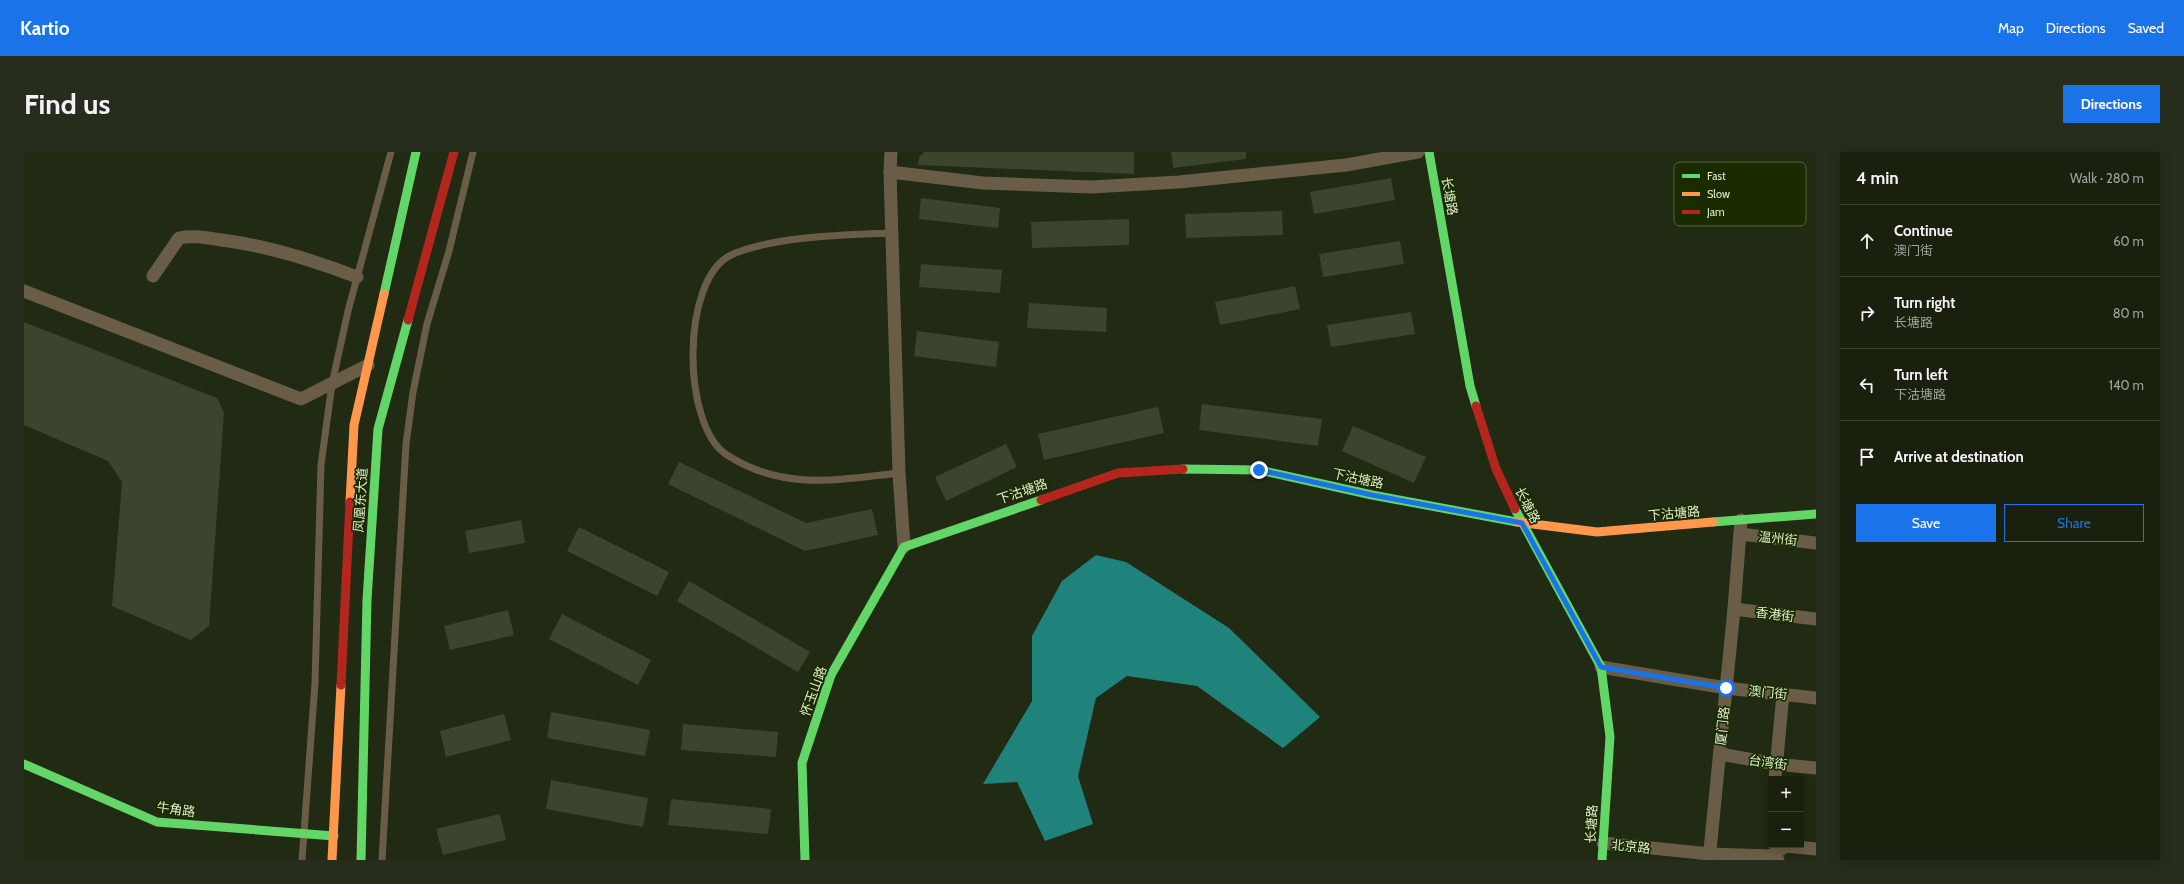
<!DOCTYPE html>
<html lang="en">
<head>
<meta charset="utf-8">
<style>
	body { margin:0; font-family:Cabin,"Noto Sans SC",sans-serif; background:#262d1c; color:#f1f3f6 }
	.controls { position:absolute; right:12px; bottom:12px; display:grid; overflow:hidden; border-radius:0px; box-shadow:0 2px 10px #0003 }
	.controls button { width:36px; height:36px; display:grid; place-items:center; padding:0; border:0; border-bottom:1px solid #373e2e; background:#19200e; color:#f1f3f6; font:20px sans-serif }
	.stop { position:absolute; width:12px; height:12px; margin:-9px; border:3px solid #1a73e8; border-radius:50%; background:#fff }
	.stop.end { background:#1a73e8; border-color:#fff; box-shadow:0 1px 4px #0008 }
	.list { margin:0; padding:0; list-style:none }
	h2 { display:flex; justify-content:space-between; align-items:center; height:52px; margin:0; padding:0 16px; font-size:17px }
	h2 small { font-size:13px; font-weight:400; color:#9fa39e }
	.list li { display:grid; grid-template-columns:26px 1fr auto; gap:12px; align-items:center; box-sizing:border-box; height:72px; padding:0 16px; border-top:1px solid #373e2e }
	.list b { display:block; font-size:15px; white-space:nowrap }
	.list p { margin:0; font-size:13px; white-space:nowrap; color:#9fa39e }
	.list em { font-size:13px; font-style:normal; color:#9fa39e }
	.actions { display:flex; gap:8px; padding:12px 16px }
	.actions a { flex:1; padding:9px 0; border:1px solid #1a73e8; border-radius:0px; text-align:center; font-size:14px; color:#1a73e8 }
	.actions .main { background:#1a73e8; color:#fff }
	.icon { flex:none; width:22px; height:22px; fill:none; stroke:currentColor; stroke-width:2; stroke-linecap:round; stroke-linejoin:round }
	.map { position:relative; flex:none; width:1792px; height:708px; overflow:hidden; border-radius:0px }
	header { display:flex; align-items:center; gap:24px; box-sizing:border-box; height:56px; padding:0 20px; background:#1a73e8; color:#fff }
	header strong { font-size:19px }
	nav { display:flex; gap:22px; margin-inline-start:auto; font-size:14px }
	.intro { display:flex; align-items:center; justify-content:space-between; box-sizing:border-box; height:96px; padding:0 24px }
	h1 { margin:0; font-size:28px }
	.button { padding:10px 18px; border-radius:0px; background:#1a73e8; color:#fff; font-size:14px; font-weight:700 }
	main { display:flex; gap:24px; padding:0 24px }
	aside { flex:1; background:#19200e; border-radius:0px; box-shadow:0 2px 10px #0003 }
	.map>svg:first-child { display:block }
	.water { fill:#1f837c }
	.building { fill:#3b452d }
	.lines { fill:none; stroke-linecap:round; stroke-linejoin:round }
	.lane { stroke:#6a5d48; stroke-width:7 }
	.street { stroke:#6a5d48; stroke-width:13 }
	.fast { stroke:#63d668; stroke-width:9 }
	.slow { stroke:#ff974d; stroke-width:9 }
	.jam { stroke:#b3261e; stroke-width:9 }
	.route { stroke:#1a73e8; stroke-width:5 }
	.labels { text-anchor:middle; stroke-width:3.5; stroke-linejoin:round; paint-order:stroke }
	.street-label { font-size:13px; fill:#ddedce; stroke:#1a2b00 }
	.key { fill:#1a2b00; stroke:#54653e; stroke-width:1 }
	.key-label { font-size:11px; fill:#ddedce }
</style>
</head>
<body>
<header>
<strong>Kartio</strong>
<nav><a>Map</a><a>Directions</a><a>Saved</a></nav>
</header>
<div class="intro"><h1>Find us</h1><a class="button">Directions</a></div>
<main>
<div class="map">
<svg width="1792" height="708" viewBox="0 0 1792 708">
	<rect width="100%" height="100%" fill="#212a12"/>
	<path class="water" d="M 1072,403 L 1102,410 L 1205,476 L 1296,565 L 1259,596 L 1173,534 L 1103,524 L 1072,546 L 1054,624 L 1069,672 L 1021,689 L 993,630 L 959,632 L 1008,549 L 1008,484 L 1038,429 Z"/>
	<g class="building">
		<path d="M 900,0 L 1110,0 L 1110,22 L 894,13 L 895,5 Z"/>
		<path d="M 1147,0 L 1222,0 L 1222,7 L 1149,16 Z"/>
		<path d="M 1367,26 L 1371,48 L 1290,62 L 1286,40 Z"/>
		<path d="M 897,46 L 976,56 L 974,76 L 895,67 Z"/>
		<path d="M 1258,59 L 1259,83 L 1162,86 L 1161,62 Z"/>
		<path d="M 1105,67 L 1105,93 L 1008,96 L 1007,70 Z"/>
		<path d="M 1376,89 L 1380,112 L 1299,125 L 1295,102 Z"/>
		<path d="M 897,112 L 978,118 L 976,141 L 895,135 Z"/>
		<path d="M 1271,134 L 1276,157 L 1196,173 L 1191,150 Z"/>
		<path d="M 1005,151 L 1083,156 L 1082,180 L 1003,176 Z"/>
		<path d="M 1387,160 L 1391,182 L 1307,195 L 1303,173 Z"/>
		<path d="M 0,170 L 193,246 L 200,261 L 185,474 L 167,488 L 88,454 L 98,330 L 84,309 L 0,273 Z"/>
		<path d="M 893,179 L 975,190 L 972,215 L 890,204 Z"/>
		<path d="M 1178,252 L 1298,267 L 1294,294 L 1175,278 Z"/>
		<path d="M 1134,255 L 1140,281 L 1020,308 L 1014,282 Z"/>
		<path d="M 1329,274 L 1402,305 L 1390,331 L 1318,299 Z"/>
		<path d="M 982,292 L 993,315 L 922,349 L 911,325 Z"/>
		<path d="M 655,310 L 782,371 L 848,357 L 854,383 L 781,399 L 644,332 Z"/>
		<path d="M 497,368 L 501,391 L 445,401 L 441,379 Z"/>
		<path d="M 555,375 L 645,420 L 633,444 L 543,399 Z"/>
		<path d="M 665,429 L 786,500 L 774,520 L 653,449 Z"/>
		<path d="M 484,458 L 490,483 L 426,498 L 420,474 Z"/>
		<path d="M 538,462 L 627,508 L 614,533 L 525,487 Z"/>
		<path d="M 527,560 L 626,578 L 621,604 L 523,586 Z"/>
		<path d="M 480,562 L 487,588 L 422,605 L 416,579 Z"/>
		<path d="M 659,572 L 754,580 L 752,605 L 657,598 Z"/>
		<path d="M 527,628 L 624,646 L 619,675 L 522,657 Z"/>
		<path d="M 647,647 L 747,657 L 744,682 L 644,673 Z"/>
		<path d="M 476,662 L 482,688 L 419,703 L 412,677 Z"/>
	</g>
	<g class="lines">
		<g class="lane">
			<path d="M 868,81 C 822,83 749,84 707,103 C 657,127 657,273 703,303 C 759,339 813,328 875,321"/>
			<path d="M 278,708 L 291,531 L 297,313 L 308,232 L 324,159 L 367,0"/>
			<path d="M 358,708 L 382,292 L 389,240 L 403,172 L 425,99 L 449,0"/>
		</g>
		<g class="street">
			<path d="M 867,0 L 866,20 L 875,321 L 880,395"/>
			<path d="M 866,20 L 959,31 L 1067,35 L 1155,30 L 1322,13 L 1394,0"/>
			<path d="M 129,124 L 155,86 C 170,83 183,86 198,88 C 244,94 289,108 333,125"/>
			<path d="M 0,139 L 277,247 L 344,213"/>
			<path d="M 1716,382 L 1792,391"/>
			<path d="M 1710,457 L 1792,467"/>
			<path d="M 1577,515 L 1702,536 L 1792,546"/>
			<path d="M 1696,602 L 1752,612 L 1792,616"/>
			<path d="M 1751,627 L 1759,542"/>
			<path d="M 1579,691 L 1686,702 L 1746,704 L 1754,708"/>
			<path d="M 1746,704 L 1762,694 L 1792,697"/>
			<path d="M 1685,708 L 1710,457 L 1717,368"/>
		</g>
		<g class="fast">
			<path d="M 1405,0 L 1446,234 L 1452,254"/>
			<path d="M 360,142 L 392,0"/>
			<path d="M 1159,317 L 1235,318 L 1348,343 L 1493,370"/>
			<path d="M 1491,357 L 1577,515 L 1586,585 L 1578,708"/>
			<path d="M 1689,370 L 1792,362"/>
			<path d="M 0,612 L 133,670 L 310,684"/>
			<path d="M 337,708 L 343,448 L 354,277 L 384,168"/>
			<path d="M 781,708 L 778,611 L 807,523 L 880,395 L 1017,348"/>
		</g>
		<g class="slow">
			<path d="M 326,350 L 330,273 L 360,142"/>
			<path d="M 1493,370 L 1573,380 L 1689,370"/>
			<path d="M 308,708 L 317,533"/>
		</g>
		<g class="jam">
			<path d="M 384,168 L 430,0"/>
			<path d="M 1452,254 L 1472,317 L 1491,357"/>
			<path d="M 1017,348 L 1094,321 L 1159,317"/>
			<path d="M 317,533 L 326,350"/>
		</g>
	</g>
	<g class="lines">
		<path class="route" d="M 1235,318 L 1348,343 L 1498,371 L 1577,515 L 1702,536"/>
	</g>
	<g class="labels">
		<g class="street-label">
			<text transform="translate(1426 44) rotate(80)" y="5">长塘路</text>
			<text transform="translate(1334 326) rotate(12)" y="5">下沽塘路</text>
			<text transform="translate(998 339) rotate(-19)" y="5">下沽塘路</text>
			<text transform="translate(336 348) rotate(-86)" y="5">凤凰东大道</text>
			<text transform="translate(1504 353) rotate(63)" y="5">长塘路</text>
			<text transform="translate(1650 361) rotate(-5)" y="5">下沽塘路</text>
			<text transform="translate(1754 386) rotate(6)" y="5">温州街</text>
			<text transform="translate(1751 462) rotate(7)" y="5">香港街</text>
			<text transform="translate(789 539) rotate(-70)" y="5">怀玉山路</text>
			<text transform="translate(1744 540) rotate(6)" y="5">澳门街</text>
			<text transform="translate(1698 574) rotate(-84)" y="5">厦门路</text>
			<text transform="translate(1744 610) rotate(8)" y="5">台湾街</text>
			<text transform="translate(152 657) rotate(8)" y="5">牛角路</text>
			<text transform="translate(1567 672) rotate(-87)" y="5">长塘路</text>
			<text transform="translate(1607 694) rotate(6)" y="5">北京路</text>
		</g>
	</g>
	<rect x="1650" y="10" width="132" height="64" rx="6" class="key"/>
	<rect x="1658" y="22" width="18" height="4" fill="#63d668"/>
	<rect x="1658" y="40" width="18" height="4" fill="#ff974d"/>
	<rect x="1658" y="58" width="18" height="4" fill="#b3261e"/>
	<g class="key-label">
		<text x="1683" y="28">Fast</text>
		<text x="1683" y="46">Slow</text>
		<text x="1683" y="64">Jam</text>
	</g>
</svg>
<div class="controls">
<button>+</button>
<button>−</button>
</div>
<div class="stop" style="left:1702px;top:536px"></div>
<div class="stop end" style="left:1235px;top:318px"></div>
</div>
<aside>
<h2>4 min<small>Walk · 280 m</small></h2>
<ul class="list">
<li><svg class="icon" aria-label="ahead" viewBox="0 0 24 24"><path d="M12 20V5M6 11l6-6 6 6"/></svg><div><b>Continue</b><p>澳门街</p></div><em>60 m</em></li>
<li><svg class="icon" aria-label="right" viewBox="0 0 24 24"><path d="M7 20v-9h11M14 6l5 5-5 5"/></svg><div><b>Turn right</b><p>长塘路</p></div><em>80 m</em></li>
<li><svg class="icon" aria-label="left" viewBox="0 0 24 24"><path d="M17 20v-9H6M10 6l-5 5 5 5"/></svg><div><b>Turn left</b><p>下沽塘路</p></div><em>140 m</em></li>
<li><svg class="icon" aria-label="arrive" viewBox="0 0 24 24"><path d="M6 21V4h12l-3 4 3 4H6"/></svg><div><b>Arrive at destination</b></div></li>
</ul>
<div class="actions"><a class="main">Save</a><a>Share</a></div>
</aside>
</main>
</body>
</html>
